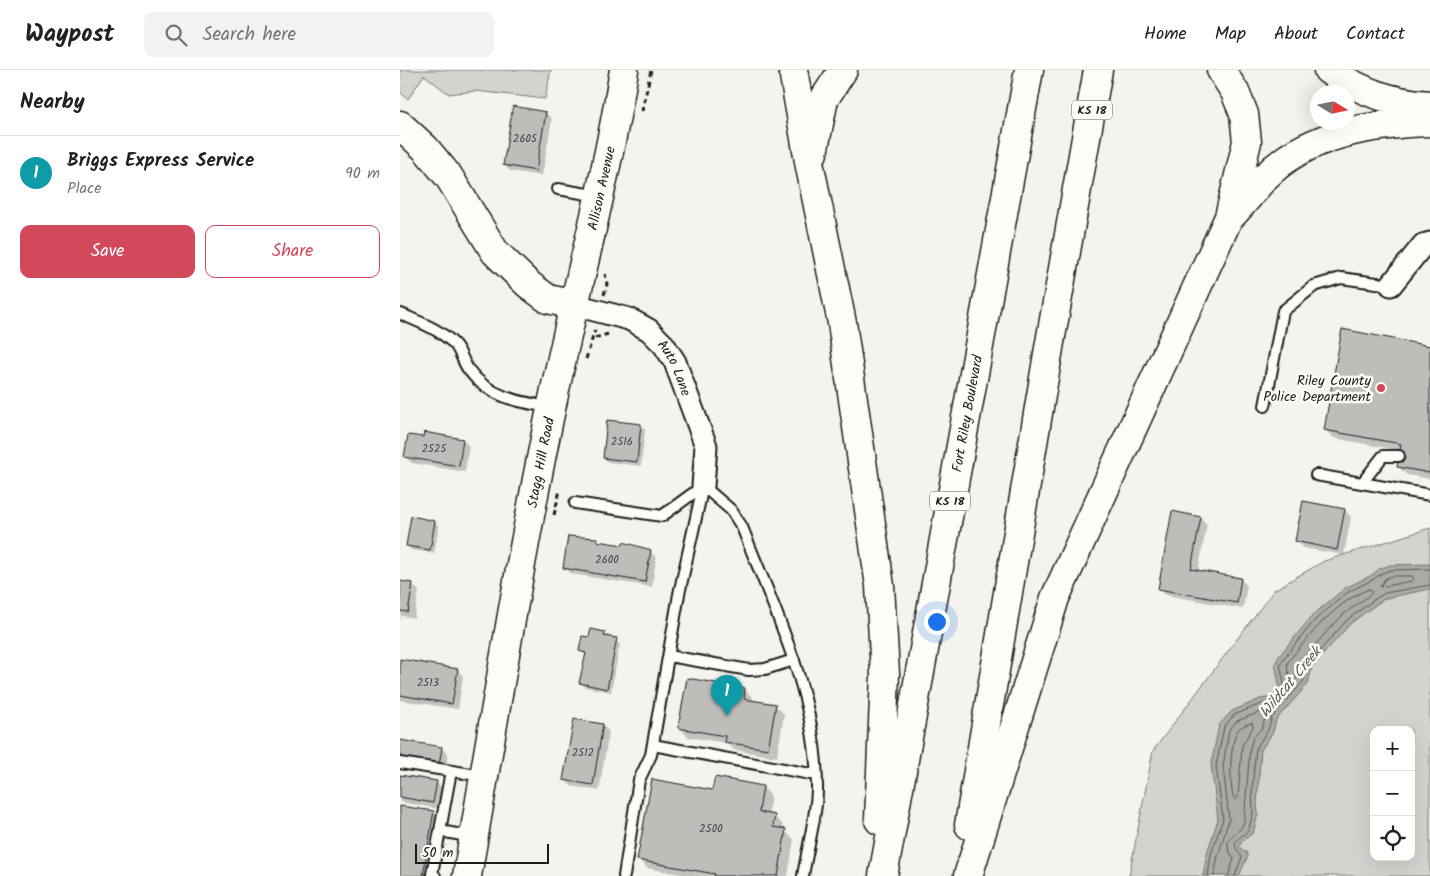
<!DOCTYPE html>
<html lang="en">
<head>
<meta charset="utf-8">
<style>
	body { margin:0; font-family:Kalam,sans-serif; background:#f2f2f2; color:#202124 }
	.controls { position:absolute; right:15px; bottom:15px; display:grid; overflow:hidden; border-radius:10px; box-shadow:0 5px 20px #0002 }
	.controls button { width:45px; height:45px; display:grid; place-items:center; padding:0; border:0; border-bottom:1px solid #e0e0e0; background:#fff; color:#202124; font:25px sans-serif }
	.compass { position:absolute; left:910px; top:15px; width:45px; height:45px; border-radius:50%; background:#fff; box-shadow:0 5px 20px #0002; rotate:100deg }
	.scale { position:absolute; left:15px; bottom:12px; width:134px; box-sizing:border-box; padding-left:5px; border:2px solid #1c1c1c; border-top:0; font-size:14px; line-height:18px; white-space:nowrap; color:#1c1c1c; -webkit-text-stroke:4px #fdfcf7; paint-order:stroke }
	.you { position:absolute; left:536px; top:551px; width:18px; height:18px; margin:-12px; border:4px solid #fff; border-radius:50%; background:#1a73e8; box-shadow:0 0 0 8px #1a73e833 }
	.badge { display:grid; place-items:center; width:32px; height:32px; border-radius:50%; background:#d1495b; color:#fff; font-size:16px; font-weight:700 }
	.pin { position:absolute; translate:-50% -41px; filter:drop-shadow(0 1px 2px #0008) }
	.pin::after { content:''; position:absolute; top:26px; width:18px; height:15px; background:inherit; clip-path:polygon(0 0,100% 0,50% 100%) }
	.list { margin:0; padding:0; list-style:none }
	h2 { display:flex; justify-content:space-between; align-items:center; height:65px; margin:0; padding:0 20px; font-size:21px }
	h2 small { font-size:16px; font-weight:400; color:#757577 }
	.list li { display:grid; grid-template-columns:32px 1fr auto; gap:15px; align-items:center; box-sizing:border-box; height:75px; padding:0 20px; border-top:1px solid #e0e0e0 }
	.list b { display:block; font-size:19px; white-space:nowrap }
	.list p { margin:0; font-size:16px; white-space:nowrap; color:#757577 }
	.list em { font-size:16px; font-style:normal; color:#757577 }
	.actions { display:flex; gap:10px; padding:15px 20px }
	.actions a { flex:1; padding:11px 0; border:1px solid #d1495b; border-radius:10px; text-align:center; font-size:18px; color:#d1495b }
	.actions .main { background:#d1495b; color:#fff }
	.icon { flex:none; width:28px; height:28px; fill:none; stroke:currentColor; stroke-width:2; stroke-linecap:round; stroke-linejoin:round }
	.map { position:relative; flex:none; width:1030px; height:806px; overflow:hidden }
	header { display:flex; align-items:center; gap:30px; box-sizing:border-box; height:70px; padding:0 25px; background:#fff; border-bottom:1px solid #e0e0e0 }
	header strong { font-size:24px }
	nav { display:flex; gap:28px; margin-inline-start:auto; font-size:18px }
	.search { width:350px; height:45px; background:#f2f2f2; display:flex; align-items:center; gap:12px; box-sizing:border-box; padding:0 18px; border-radius:10px; color:#757577; font-size:19px }
	main { display:flex }
	aside { flex:1; background:#fff }
	.map>svg:first-child { display:block }
	.green { fill:#d4d3cf; stroke:#787876; fill-rule:evenodd }
	.water { fill:#abaaa6; stroke:#72716f }
	.shadow { fill:#0003 }
	.lines { fill:none; stroke-linecap:round; stroke-linejoin:round }
	.shore { stroke:#555553; stroke-width:1 }
	.building { fill:#bebdba; stroke:#1c1c1c }
	.lane-casing { stroke:#1c1c1c; stroke-width:14 }
	.street-casing { stroke:#1c1c1c; stroke-width:25 }
	.secondary-casing { stroke:#1c1c1c; stroke-width:31 }
	.primary-casing { stroke:#1c1c1c; stroke-width:31 }
	.highway-casing { stroke:#1c1c1c; stroke-width:31 }
	.path { stroke:#1c1c1c; stroke-width:3; stroke-dasharray:5 4; stroke-linecap:butt }
	.lane { stroke:#fdfcf7; stroke-width:10 }
	.street { stroke:#fdfcf7; stroke-width:21 }
	.secondary { stroke:#fdfcf7; stroke-width:28 }
	.primary { stroke:#fdfcf7; stroke-width:28 }
	.highway { stroke:#fdfcf7; stroke-width:28 }
	.poi-dot { fill:#d1495b; stroke:#fdfcf7; stroke-width:2 }
	.labels { text-anchor:middle; stroke-width:5; stroke-linejoin:round; paint-order:stroke }
	.number-label { font-size:11px; fill:#444 }
	.shield { fill:#fdfcf7; stroke:#605f5e; stroke-width:1 }
	.shield-label { font-size:12px; font-weight:bold; fill:#1c1c1c }
	.street-label { font-size:14px; fill:#1c1c1c; stroke:#fdfcf7 }
	.poi-label { font-size:14px; fill:#1c1c1c; stroke:#fdfcf7; text-anchor:end }
	.water-label { font-size:15px; font-style:italic; fill:#5c5c5a; stroke:#fdfcf7 }
</style>
</head>
<body>
<header>
<strong>Waypost</strong>
<div class="search"><svg class="icon" aria-label="search" viewBox="0 0 24 24"><circle cx="10" cy="10" r="6"/><path d="M15 15l6 6"/></svg>Search here</div>
<nav><a>Home</a><a>Map</a><a>About</a><a>Contact</a></nav>
</header>
<main>
<aside>
<h2>Nearby<small></small></h2>
<ul class="list">
<li><span class="badge" style="background:#0f9aa8">1</span><div><b>Briggs Express Service</b><p>Place</p></div><em>90 m</em></li>
</ul>
<div class="actions"><a class="main">Save</a><a>Share</a></div>
</aside>
<div class="map">
<svg width="1030" height="806" viewBox="0 0 1030 806">
	<rect width="100%" height="100%" fill="#f4f3ee"/>
	<filter id="ink" filterUnits="userSpaceOnUse"><feTurbulence type="fractalNoise" baseFrequency=".02" numOctaves="2"/><feDisplacementMap in="SourceGraphic" scale="10" xChannelSelector="R" yChannelSelector="G"/><feConvolveMatrix kernelMatrix="1 2 1 2 8 2 1 2 1" color-interpolation-filters="sRGB"/></filter>
	<g filter="url(#ink)">
		<g class="green">
			<path d="M 0,0 L 151,0 L 145,29 L 76,21 L 49,24 L 24,5 L 8,29 L 0,22 Z"/>
			<path d="M 1030,458 L 1030,806 L 729,806 L 753,681 L 874,520 L 924,491 ZM 974,660 L 1011,660 L 1011,787 L 974,787 Z"/>
		</g>
		<path class="water" d="M 1030,494 L 1030,519 L 986,528 L 978,533 L 951,553 L 912,597 L 908,614 L 876,650 L 873,662 L 861,680 L 857,733 L 858,744 L 853,763 L 842,771 L 839,777 L 847,783 L 847,788 L 839,806 L 803,806 L 807,783 L 818,749 L 811,695 L 819,655 L 832,641 L 860,629 L 874,627 L 879,622 L 879,613 L 875,594 L 879,586 L 913,545 L 945,518 L 972,505 L 979,499 L 990,495 Z"/>
		<g class="shadow">
			<path d="M 146,43 L 152,49 L 142,106 L 110,101 L 104,95 Z"/>
			<path d="M 1030,277 L 1030,409 L 1007,405 L 999,397 L 1002,381 L 934,368 L 925,360 Z"/>
			<path d="M 241,355 L 245,359 L 241,396 L 208,392 L 204,388 Z"/>
			<path d="M 63,370 L 69,376 L 65,402 L 12,393 L 5,387 Z"/>
			<path d="M 904,432 L 945,440 L 951,447 L 944,485 L 903,478 L 897,471 Z"/>
			<path d="M 800,448 L 807,454 L 798,502 L 841,509 L 847,516 L 843,539 L 766,525 L 759,519 Z"/>
			<path d="M 35,452 L 39,456 L 34,483 L 11,480 L 7,475 Z"/>
			<path d="M 196,470 L 199,473 L 250,481 L 256,488 L 252,517 L 171,504 L 164,497 Z"/>
			<path d="M 0,512 L 12,514 L 19,521 L 14,548 L 2,546 L 1,551 Z"/>
			<path d="M 204,563 L 220,574 L 211,622 L 185,617 L 181,612 L 186,585 L 180,581 Z"/>
			<path d="M 0,590 L 57,600 L 63,606 L 58,639 L 0,630 Z"/>
			<path d="M 345,620 L 353,628 L 353,632 L 376,636 L 384,644 L 377,687 L 334,680 L 327,673 L 288,667 L 280,658 Z"/>
			<path d="M 203,655 L 209,662 L 199,721 L 171,716 L 165,710 Z"/>
			<path d="M 0,671 L 42,678 L 48,685 L 45,701 Z"/>
			<path d="M 0,706 L 37,713 L 43,719 L 40,739 L 0,732 Z"/>
			<path d="M 363,717 L 371,726 L 368,745 L 374,746 L 383,755 L 382,759 L 394,769 L 388,806 L 291,806 L 247,798 L 239,789 L 313,721 Z"/>
			<path d="M 0,737 L 33,742 L 42,751 L 33,806 L 0,806 Z"/>
		</g>
		<g class="lines">
			<g class="shore">
				<path d="M 992,506 L 1012,506 L 1014,509 L 1012,511 L 980,517 L 985,509 Z"/>
				<path d="M 969,519 L 972,521 L 971,524 L 944,544 L 928,560 L 902,591 L 897,608 L 891,611 L 887,597 L 888,592 C 910,565 935,532 969,519 Z"/>
				<path d="M 852,653 L 853,657 L 842,676 L 838,728 L 835,730 C 828,719 830,671 838,660 C 841,656 847,654 852,653 Z"/>
				<path d="M 808,806 L 811,784 L 823,749 L 816,696 L 824,657 L 834,645 L 861,634 L 876,631 L 882,626 L 884,613 L 880,595 L 883,589 L 916,549 L 948,522 L 974,509 L 982,503 L 991,500 L 1030,499"/>
				<path d="M 814,806 L 818,786 L 829,749 L 823,696 L 829,660 L 837,651 L 865,640 L 867,643 L 862,658 L 853,668 L 850,678 L 844,752 C 840,767 817,765 834,789 L 828,806"/>
				<path d="M 835,806 L 842,787 C 830,771 835,772 848,761 L 853,744 L 852,719 L 856,678 L 868,660 L 872,647 L 903,612 L 908,594 L 947,550 L 975,529 L 985,523 L 1030,515"/>
			</g>
		</g>
		<g class="building">
			<path d="M 113,36 L 146,42 L 136,101 L 103,95 Z"/>
			<path d="M 942,259 L 1030,276 L 1030,403 L 997,397 L 1001,374 L 924,360 Z"/>
			<path d="M 207,350 L 241,354 L 237,392 L 203,388 Z"/>
			<path d="M 24,362 L 63,369 L 59,396 L 4,387 L 8,365 L 23,367 Z"/>
			<path d="M 903,431 L 945,439 L 937,480 L 895,471 Z"/>
			<path d="M 772,441 L 801,447 L 791,499 L 841,508 L 837,533 L 758,519 Z"/>
			<path d="M 11,446 L 35,451 L 30,480 L 6,476 Z"/>
			<path d="M 168,466 L 197,468 L 197,471 L 223,475 L 223,472 L 251,480 L 245,512 L 163,498 Z"/>
			<path d="M 0,511 L 13,513 L 8,542 L 0,541 Z"/>
			<path d="M 191,559 L 205,562 L 204,566 L 217,568 L 207,619 L 179,613 L 186,583 L 179,581 L 182,566 L 189,567 Z"/>
			<path d="M 0,589 L 58,599 L 52,634 L 0,625 Z"/>
			<path d="M 287,608 L 345,618 L 344,629 L 376,634 L 368,679 L 324,672 L 325,666 L 278,658 Z"/>
			<path d="M 174,649 L 203,654 L 193,715 L 163,710 Z"/>
			<path d="M 0,670 L 42,677 L 39,696 L 0,689 Z"/>
			<path d="M 0,705 L 37,711 L 33,733 L 0,727 Z"/>
			<path d="M 315,707 L 363,716 L 359,742 L 375,745 L 373,757 L 386,759 L 378,806 L 314,806 L 315,804 L 237,790 L 252,709 L 312,720 Z"/>
			<path d="M 0,736 L 34,741 L 23,806 L 0,806 Z"/>
		</g>
		<g class="lines">
			<defs>
				<g id="lane">
					<path d="M 158,119 L 199,126"/>
					<path d="M 1,244 C 19,252 42,260 55,275 C 61,282 63,292 68,299 C 88,327 118,332 150,337"/>
					<path d="M 865,336 L 883,241 L 914,216 L 941,208 L 991,215"/>
					<path d="M 916,405 L 1030,425"/>
					<path d="M 962,413 L 983,386 L 999,386"/>
					<path d="M 303,416 L 331,440 L 342,457 C 375,541 416,624 417,715 C 418,740 407,780 403,806"/>
					<path d="M 175,433 L 262,446 L 303,416"/>
					<path d="M 269,586 L 349,600 L 365,599 L 394,590"/>
					<path d="M 253,675 L 416,705"/>
					<path d="M 0,693 L 84,706"/>
					<path d="M 40,761 L 73,767"/>
					<path d="M 35,806 L 32,804 L 51,701"/>
					<path d="M 224,806 L 239,710 L 251,685 L 279,524 L 303,416"/>
				</g>
				<g id="street">
					<path d="M 991,215 L 1023,175 L 1030,173"/>
					<path id="s1" d="M 175,235 L 229,249 L 249,260 L 264,275 L 275,292 L 306,376 L 303,416"/>
				</g>
				<g id="secondary">
					<path d="M 0,55 L 25,78 L 49,107 L 95,182 L 128,214 L 148,229 L 175,235"/>
					<path id="s2" d="M 67,806 C 94,650 119,494 151,339 C 174,226 206,114 224,0"/>
				</g>
				<path id="primary" d="M 928,0 C 962,22 989,32 1030,35"/>
				<g id="highway">
					<path d="M 393,0 L 410,97 L 442,253 L 480,516 L 485,604 L 479,750"/>
					<path d="M 413,83 L 424,29 L 443,0"/>
					<path d="M 832,145 C 844,133 854,119 865,107 C 908,63 972,54 1030,52"/>
					<path d="M 569,755 L 649,278 L 698,0"/>
					<path id="s3" d="M 483,806 L 629,0"/>
					<path d="M 568,806 L 655,528 L 829,147 L 847,72 L 844,44 L 835,22 L 821,0"/>
				</g>
			</defs>
			<use href="#lane" class="lane-casing"/>
			<use href="#street" class="street-casing"/>
			<use href="#secondary" class="secondary-casing"/>
			<use href="#primary" class="primary-casing"/>
			<use href="#highway" class="highway-casing"/>
			<g class="path">
				<path d="M 242,41 L 251,0"/>
				<path d="M 204,225 L 207,214 L 205,204"/>
				<path d="M 195,268 L 208,264"/>
				<path d="M 186,289 L 195,260"/>
				<path d="M 154,445 L 160,420"/>
			</g>
			<use href="#lane" class="lane"/>
			<use href="#street" class="street"/>
			<use href="#secondary" class="secondary"/>
			<use href="#primary" class="primary"/>
			<use href="#highway" class="highway"/>
		</g>
	</g>
	<circle class="poi-dot" cx="981" cy="318" r="5"/>
	<g class="labels">
		<g class="number-label">
			<text x="125" y="72">2605</text>
			<text x="222" y="375">2516</text>
			<text x="34" y="382">2525</text>
			<text x="207" y="493">2600</text>
			<text x="28" y="616">2513</text>
			<text x="183" y="686">2512</text>
			<text x="311" y="762">2500</text>
		</g>
		<g class="shield">
			<rect x="672" y="30.5" width="40" height="19" rx="4"/>
			<rect x="530" y="421.5" width="40" height="19" rx="4"/>
		</g>
		<g class="shield-label">
			<text x="692" y="44">KS 18</text>
			<text x="550" y="435">KS 18</text>
		</g>
		<g class="street-label">
			<text dy="5" stroke="none"><textPath href="#s2" startOffset="701">Allison Avenue</textPath></text>
			<text dy="5" stroke="none"><textPath href="#s1" startOffset="125">Auto Lane</textPath></text>
			<text dy="5" stroke="none"><textPath href="#s3" startOffset="470">Fort Riley Boulevard</textPath></text>
			<text dy="5" stroke="none"><textPath href="#s2" startOffset="420">Stagg Hill Road</textPath></text>
		</g>
		<g class="poi-label">
			<text x="971" y="315">Riley County<tspan x="971" dy="16">Police Department</tspan></text>
		</g>
		<g class="water-label">
			<text transform="translate(890 612) rotate(-50)" y="5">Wildcat Creek</text>
		</g>
	</g>
</svg>
<div class="controls">
<button>+</button>
<button>−</button>
<button><svg class="icon" aria-label="locate" viewBox="0 0 24 24"><circle cx="12" cy="12" r="6"/><path d="M12 2v4M12 18v4M2 12h4M18 12h4"/></svg></button>
</div>
<svg class="compass" viewBox="-18 -18 36 36"><path d="M0-13l5 13h-10z" fill="#e53935"/><path d="M0 13l5-13h-10z" fill="#757577"/></svg>
<div class="scale">50 m</div>
<div class="you"></div>
<div class="pin badge" style="left:327px;top:646px;background:#0f9aa8">1</div>
</div>
</main>
</body>
</html>
